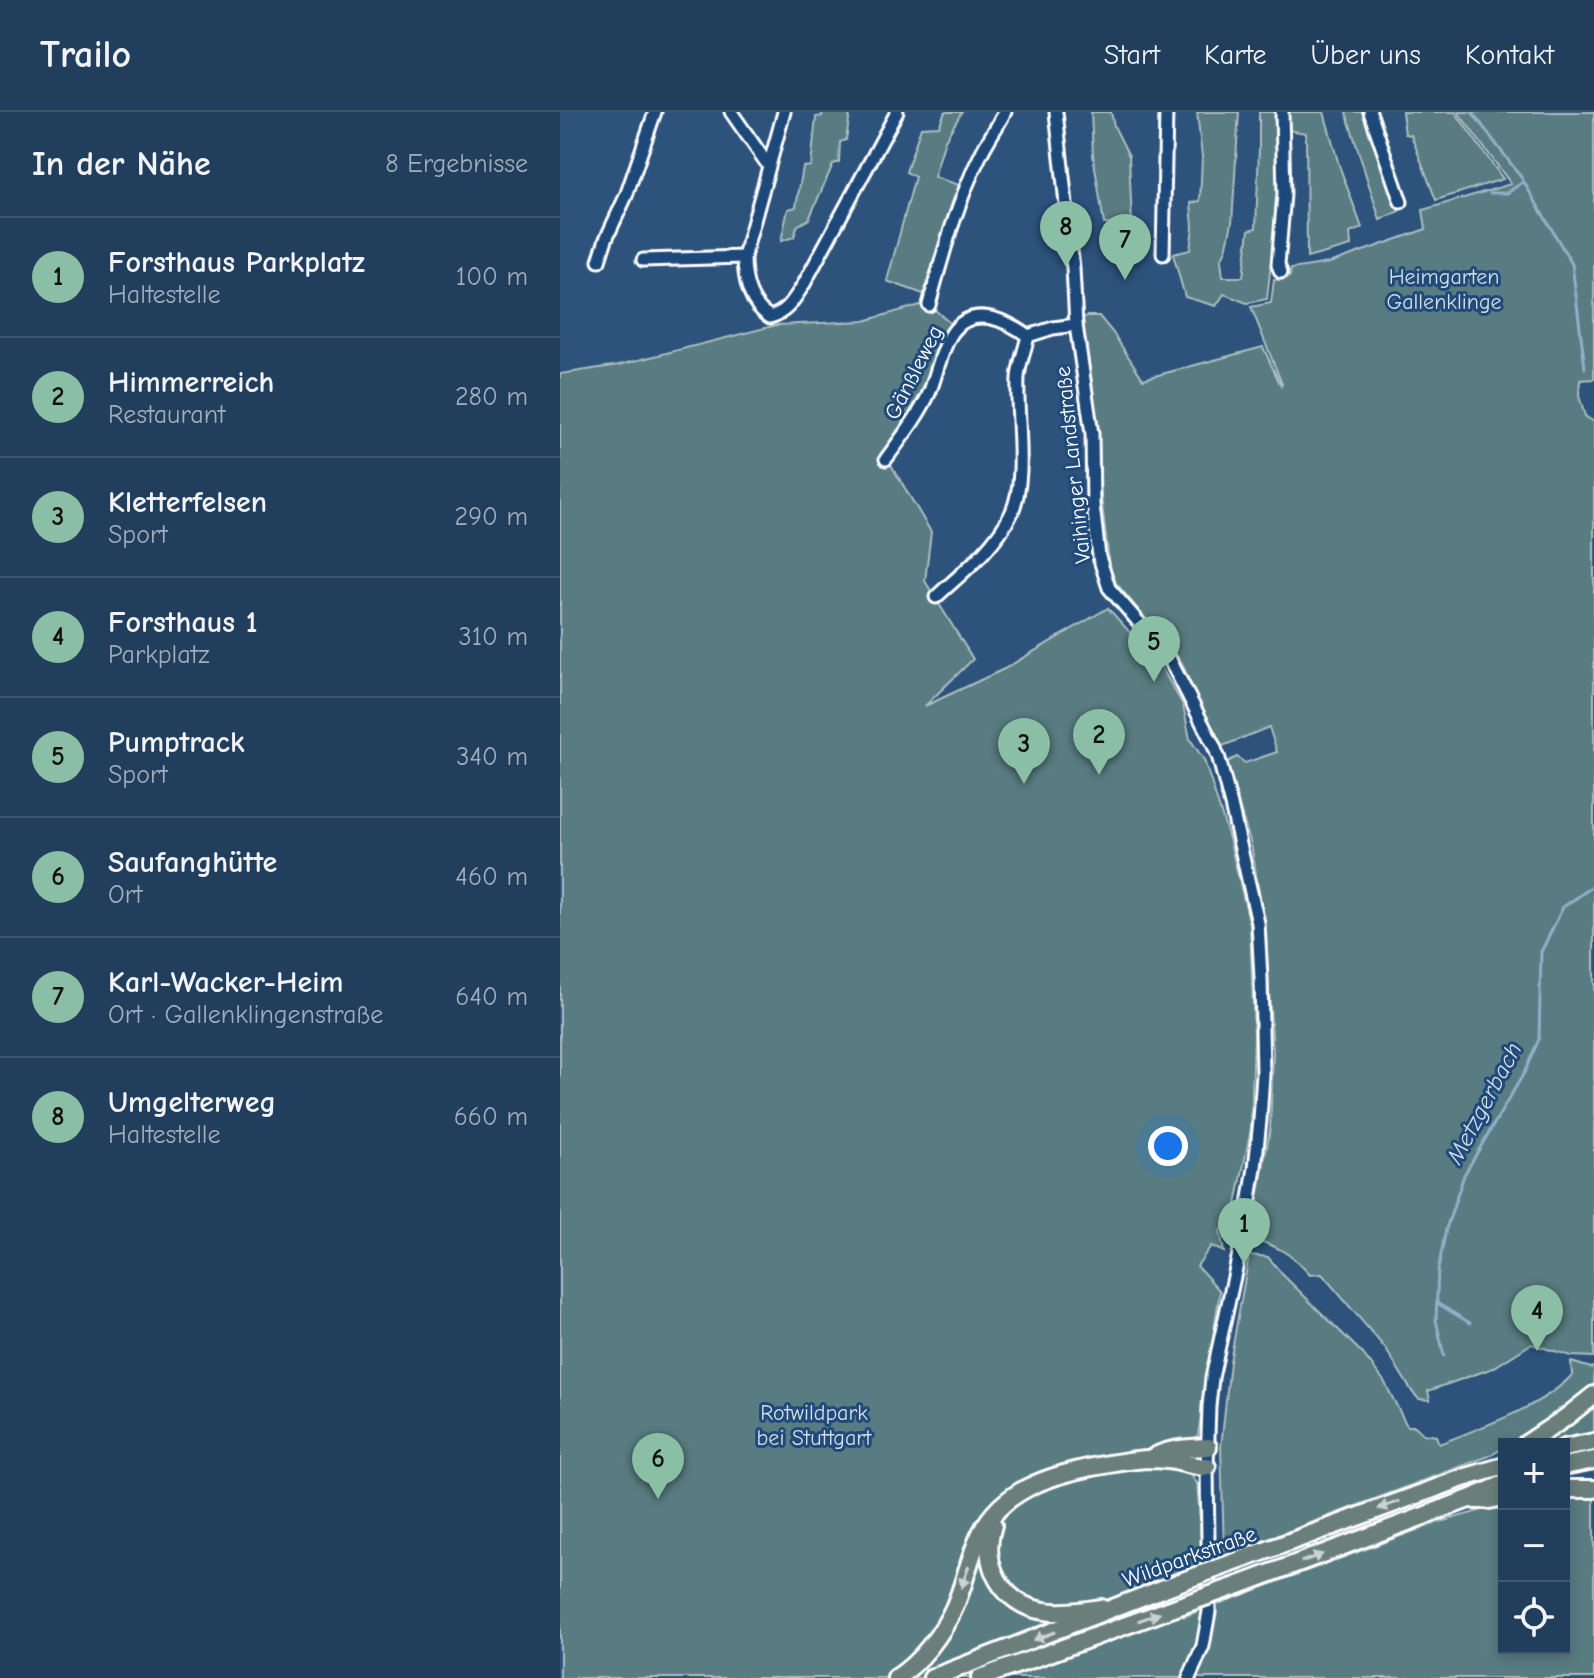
<!DOCTYPE html>
<html lang="de">
<head>
<meta charset="utf-8">
<style>
	body { margin:0; font-family:"Comic Neue",sans-serif; background:#2e4966; color:#f1f3f6 }
	.controls { position:absolute; right:24px; bottom:24px; display:grid; overflow:hidden; border-radius:0px; box-shadow:0 4px 12px #0003 }
	.controls button { width:72px; height:72px; display:grid; place-items:center; padding:0; border:0; border-bottom:2px solid #3f5772; background:#223e5d; color:#f1f3f6; font:40px sans-serif }
	.you { position:absolute; left:608px; top:1034px; width:28px; height:28px; margin:-20px; border:6px solid #fff; border-radius:50%; background:#1a73e8; box-shadow:0 0 0 12px #1a73e833 }
	.badge { display:grid; place-items:center; width:52px; height:52px; border-radius:50%; background:#8abfa5; color:#111; font-size:26px; font-weight:700 }
	.pin { position:absolute; translate:-50% -66px; filter:drop-shadow(0 2px 4px #0008) }
	.pin::after { content:''; position:absolute; top:42px; width:28px; height:24px; background:inherit; clip-path:polygon(0 0,100% 0,50% 100%) }
	.list { margin:0; padding:0; list-style:none }
	h2 { display:flex; justify-content:space-between; align-items:center; height:104px; margin:0; padding:0 32px; font-size:34px }
	h2 small { font-size:26px; font-weight:400; color:#a2aebc }
	.list li { display:grid; grid-template-columns:52px 1fr auto; gap:24px; align-items:center; box-sizing:border-box; height:120px; padding:0 32px; border-top:2px solid #3f5772 }
	.list b { display:block; font-size:30px; white-space:nowrap }
	.list p { margin:0; font-size:26px; white-space:nowrap; color:#a2aebc }
	.list em { font-size:26px; font-style:normal; color:#a2aebc }
	.icon { flex:none; width:44px; height:44px; fill:none; stroke:currentColor; stroke-width:2; stroke-linecap:round; stroke-linejoin:round }
	.map { position:relative; flex:none; width:1034px; height:1566px; overflow:hidden }
	header { display:flex; align-items:center; gap:48px; box-sizing:border-box; height:112px; padding:0 40px; background:#223e5d; border-bottom:2px solid #3f5772 }
	header strong { font-size:38px }
	nav { display:flex; gap:44px; margin-inline-start:auto; font-size:28px }
	main { display:flex }
	aside { flex:1; background:#223e5d }
	.map>svg:first-child { display:block }
	.green { fill:#587c81; stroke:#acbec0; stroke-width:2 }
	.lines { fill:none; stroke-linecap:round; stroke-linejoin:round }
	.stream { stroke:#90b0c8; stroke-width:3 }
	.minor-casing { stroke:#fff; stroke-width:17 }
	.highway-casing { stroke:#fff; stroke-width:22 }
	.minor { stroke:#1f4a7a; stroke-width:11 }
	.highway { stroke:#6b7f7c; stroke-width:16 }
	.highway-bridge-casing { stroke:#fff; stroke-width:22; stroke-linecap:butt }
	.highway-bridge { stroke:#6b7f7c; stroke-width:16 }
	.oneway { fill:#cbd2d1 }
	.labels { text-anchor:middle; stroke-width:6; stroke-linejoin:round; paint-order:stroke }
	.park-label { font-size:22px; fill:#d5dee0; stroke:#1f4a7a }
	.street-label { font-size:22px; fill:#fff; stroke:#1f4a7a }
	.water-label { font-size:24px; font-style:italic; fill:#d1dee8; stroke:#1f4a7a }
</style>
</head>
<body>
<header>
<strong>Trailo</strong>
<nav><a>Start</a><a>Karte</a><a>Über uns</a><a>Kontakt</a></nav>
</header>
<main>
<aside>
<h2>In der Nähe<small>8 Ergebnisse</small></h2>
<ul class="list">
<li><span class="badge">1</span><div><b>Forsthaus Parkplatz</b><p>Haltestelle</p></div><em>100 m</em></li>
<li><span class="badge">2</span><div><b>Himmerreich</b><p>Restaurant</p></div><em>280 m</em></li>
<li><span class="badge">3</span><div><b>Kletterfelsen</b><p>Sport</p></div><em>290 m</em></li>
<li><span class="badge">4</span><div><b>Forsthaus 1</b><p>Parkplatz</p></div><em>310 m</em></li>
<li><span class="badge">5</span><div><b>Pumptrack</b><p>Sport</p></div><em>340 m</em></li>
<li><span class="badge">6</span><div><b>Saufanghütte</b><p>Ort</p></div><em>460 m</em></li>
<li><span class="badge">7</span><div><b>Karl-Wacker-Heim</b><p>Ort · Gallenklingenstraße</p></div><em>640 m</em></li>
<li><span class="badge">8</span><div><b>Umgelterweg</b><p>Haltestelle</p></div><em>660 m</em></li>
</ul>
</aside>
<div class="map">
<svg width="1034" height="1566" viewBox="0 0 1034 1566">
	<rect width="100%" height="100%" fill="#2d527c"/>
	<filter id="ink" filterUnits="userSpaceOnUse"><feTurbulence type="fractalNoise" baseFrequency=".0125" numOctaves="2"/><feDisplacementMap in="SourceGraphic" scale="16" xChannelSelector="R" yChannelSelector="G"/><feConvolveMatrix kernelMatrix="1 2 1 2 8 2 1 2 1" color-interpolation-filters="sRGB"/></filter>
	<g filter="url(#ink)">
		<g class="green">
			<path d="M 263,0 L 301,0 L 301,1 L 290,1 L 286,28 L 280,30 L 279,50 L 273,52 L 249,107 L 237,114 L 234,125 L 221,129 L 228,97 L 236,95 L 243,55 L 251,54 L 256,5 L 262,4 Z"/>
			<path d="M 385,0 L 402,0 L 385,28 L 374,65 L 402,74 L 366,183 L 327,169 L 355,65 L 346,60 L 361,15 L 379,14 Z"/>
			<path d="M 531,0 L 551,0 L 554,14 L 569,44 L 572,112 L 544,112 L 533,43 Z"/>
			<path d="M 637,0 L 679,0 L 672,111 L 666,138 L 661,148 L 663,165 L 683,165 L 689,118 L 696,116 L 699,35 L 699,0 L 718,0 L 719,79 L 707,187 L 687,191 L 664,182 L 656,194 L 625,185 L 613,142 L 630,138 L 633,115 L 631,91 L 640,89 L 642,45 Z"/>
			<path d="M 727,0 L 764,0 L 779,53 L 802,116 L 790,121 L 791,134 L 747,146 L 746,21 L 728,18 Z"/>
			<path d="M 786,0 L 806,0 L 839,99 L 820,108 Z"/>
			<path d="M 842,0 L 895,0 L 943,67 L 876,88 L 851,23 L 845,22 Z"/>
			<path d="M 898,0 L 1034,0 L 1034,267 L 1020,268 L 1019,284 L 1025,304 L 1034,310 L 1034,1245 L 1011,1244 L 971,1232 L 933,1256 L 868,1279 L 870,1288 L 859,1287 L 853,1281 L 825,1236 L 762,1162 L 750,1163 C 731,1141 719,1135 691,1126 L 710,1017 L 713,941 L 705,815 L 691,732 L 665,651 L 677,645 L 685,651 L 717,640 L 709,615 L 658,636 L 621,549 L 556,471 L 551,458 L 548,442 L 520,207 L 527,204 L 539,204 L 553,221 L 583,267 L 703,235 L 721,274 L 722,272 L 691,195 L 711,191 L 714,168 L 726,167 L 730,164 L 731,157 L 769,151 L 866,117 L 863,98 L 951,72 Z"/>
			<path d="M 367,191 L 391,212 L 366,279 L 324,341 L 371,420 L 365,469 L 413,547 L 365,594 L 444,557 L 548,496 L 601,555 L 623,593 L 630,627 L 644,648 L 669,726 L 690,813 L 694,923 L 691,1016 L 674,1103 L 660,1119 L 664,1140 L 651,1134 L 637,1154 L 660,1179 L 638,1323 L 632,1329 L 584,1341 L 583,1339 L 540,1346 L 623,1356 L 630,1362 L 637,1371 L 643,1451 L 590,1471 L 596,1488 L 623,1505 L 876,1411 L 944,1392 L 944,1536 L 1004,1536 L 1004,1385 L 1034,1385 L 1034,1566 L 0,1566 L 0,262 L 59,253 L 217,213 L 304,209 Z"/>
			<path d="M 689,1143 L 708,1145 L 722,1162 L 803,1242 L 824,1269 L 847,1314 L 855,1314 L 863,1322 L 876,1324 L 879,1332 C 919,1316 983,1295 1012,1263 L 1011,1250 L 1031,1256 L 1034,1255 L 1034,1272 C 1020,1288 964,1332 944,1332 L 944,1336 L 929,1344 L 678,1438 L 664,1438 L 661,1335 L 670,1250 Z"/>
			<path d="M 1034,1289 L 1034,1324 L 986,1332 L 975,1332 Z"/>
		</g>
		<g class="lines">
			<g class="stream">
				<path d="M 912,0 L 961,65 L 1012,152 L 1025,256"/>
				<path d="M 930,81 L 947,81 L 963,70"/>
				<path d="M 877,1191 L 910,1211"/>
				<path d="M 884,1244 L 876,1208 L 878,1158 L 886,1117 L 904,1063 L 964,961 L 979,927 L 981,840 L 1003,795 L 1032,775 L 1034,772"/>
			</g>
			<defs>
				<g id="minor">
					<path d="M 171,0 L 208,53"/>
					<path d="M 224,0 L 184,145 C 184,168 190,193 210,205 C 228,200 234,187 244,172 L 337,0"/>
					<path d="M 496,0 L 513,156 L 516,213 L 532,322 L 533,392 L 539,445 L 549,476 L 608,544 L 654,634 L 659,647 L 671,693 L 698,811 L 701,866 L 703,962 L 700,1008 L 695,1056 L 687,1105 L 652,1266 L 649,1294 L 647,1355 L 649,1500 L 643,1534 L 629,1566"/>
					<path d="M 810,0 L 841,90"/>
					<path d="M 603,142 L 606,0"/>
					<path d="M 83,148 L 184,145"/>
					<path d="M 39,149 L 46,127 L 66,84 L 95,0"/>
					<path d="M 721,160 L 718,153 L 724,82 L 722,0"/>
					<path d="M 369,193 C 383,141 398,87 423,38 C 430,25 438,13 445,0"/>
					<path d="M 468,224 L 493,216 L 516,213"/>
					<path d="M 326,347 C 340,328 361,301 370,279 C 377,261 381,238 392,221 C 412,192 446,208 468,224"/>
					<path d="M 376,485 C 403,460 435,435 451,402 C 468,367 456,306 458,266 C 459,252 465,238 468,224"/>
				</g>
				<g id="highway">
					<path d="M 966,1332 L 1005,1306 L 1034,1283"/>
					<path d="M 1004,1336 L 1034,1330"/>
					<path d="M 594,1345 C 610,1336 630,1336 648,1335"/>
					<path d="M 1004,1354 L 1034,1348"/>
					<path d="M 1004,1377 L 1034,1377"/>
					<path d="M 915,1388 L 929,1388 L 944,1385"/>
					<path d="M 433,1413 C 420,1451 442,1493 484,1499 C 501,1502 523,1499 541,1496"/>
					<path d="M 678,1449 L 903,1366 L 944,1354"/>
					<path d="M 679,1473 L 909,1387 L 944,1372"/>
					<path d="M 336,1566 C 360,1551 382,1522 394,1496 C 405,1472 409,1445 421,1421 C 443,1378 488,1364 533,1355 C 550,1352 569,1348 587,1347 C 598,1347 613,1348 623,1351 C 632,1353 638,1355 647,1355"/>
					<path d="M 372,1566 L 620,1470"/>
					<path d="M 420,1566 L 622,1493"/>
				</g>
			</defs>
			<use href="#minor" class="minor-casing"/>
			<use href="#highway" class="highway-casing"/>
			<use href="#minor" class="minor"/>
			<use href="#highway" class="highway"/>
			<defs>
				<g id="highway-bridge">
					<path d="M 620,1470 L 678,1449"/>
					<path d="M 622,1493 L 679,1473"/>
				</g>
			</defs>
			<use href="#highway-bridge" class="highway-bridge-casing"/>
			<use href="#highway-bridge" class="highway-bridge"/>
		</g>
		<defs><path id="oneway-solid" d="M-6-.8H1V-3.2L6.5 0L1 3.2V.8H-6Z" transform="scale(2)"/></defs>
		<g class="oneway">
			<use href="#oneway-solid" transform="translate(829 1393) rotate(160)"/>
			<use href="#oneway-solid" transform="translate(752 1446) rotate(-20)"/>
			<use href="#oneway-solid" transform="translate(405 1465) rotate(109)"/>
			<use href="#oneway-solid" transform="translate(589 1505) rotate(-19)"/>
			<use href="#oneway-solid" transform="translate(484 1524) rotate(159)"/>
		</g>
	</g>
	<g class="labels">
		<g class="park-label">
			<text x="884" y="172">Heimgarten<tspan x="884" dy="25">Gallenklinge</tspan></text>
			<text x="254" y="1308">Rotwildpark<tspan x="254" dy="25">bei Stuttgart</tspan></text>
		</g>
		<g class="street-label">
			<text transform="translate(353 260) rotate(-63)" y="8">Gänßleweg</text>
			<text transform="translate(512 353) rotate(-96)" y="8">Vaihinger Landstraße</text>
			<text transform="translate(629 1444) rotate(-20)" y="8">Wildparkstraße</text>
		</g>
		<g class="water-label">
			<text transform="translate(924 991) rotate(-62)" y="8">Metzgerbach</text>
		</g>
	</g>
</svg>
<div class="controls">
<button>+</button>
<button>−</button>
<button><svg class="icon" aria-label="locate" viewBox="0 0 24 24"><circle cx="12" cy="12" r="6"/><path d="M12 2v4M12 18v4M2 12h4M18 12h4"/></svg></button>
</div>
<div class="you"></div>
<div class="pin badge" style="left:684px;top:1152px">1</div>
<div class="pin badge" style="left:539px;top:663px">2</div>
<div class="pin badge" style="left:464px;top:672px">3</div>
<div class="pin badge" style="left:977px;top:1239px">4</div>
<div class="pin badge" style="left:594px;top:570px">5</div>
<div class="pin badge" style="left:98px;top:1387px">6</div>
<div class="pin badge" style="left:565px;top:168px">7</div>
<div class="pin badge" style="left:506px;top:155px">8</div>
</div>
</main>
</body>
</html>
